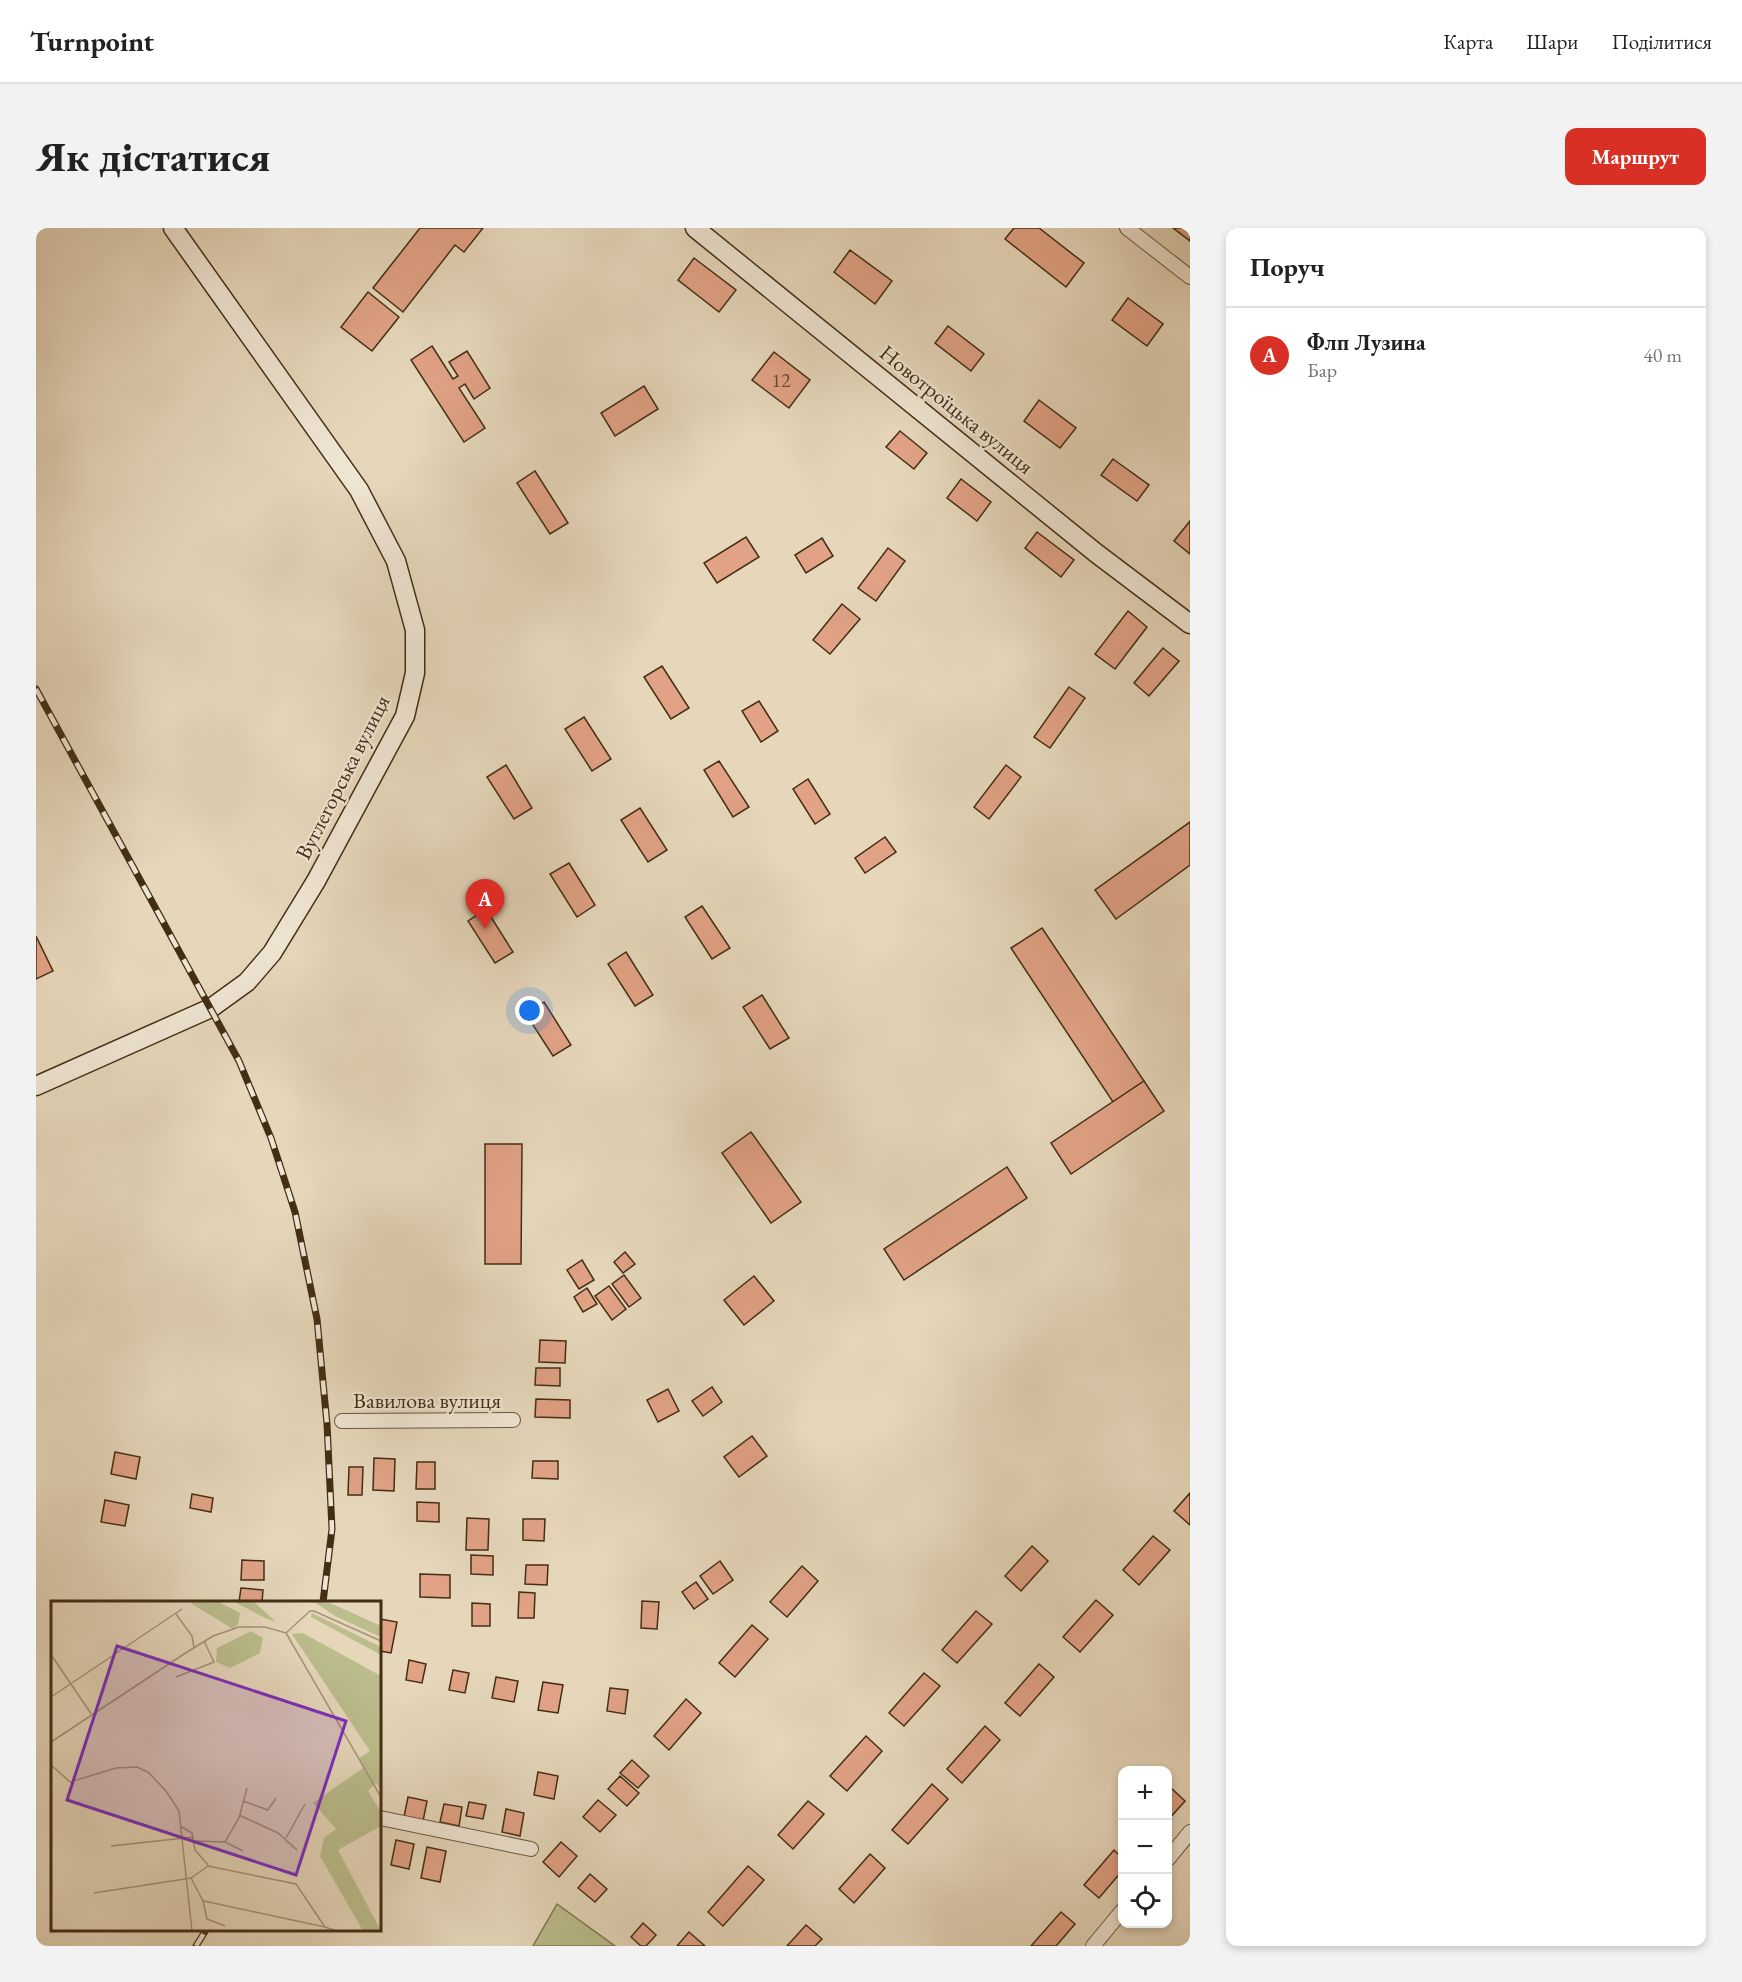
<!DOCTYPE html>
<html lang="uk">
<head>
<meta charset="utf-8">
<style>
	body { margin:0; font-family:"EB Garamond",serif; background:#f2f2f2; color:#222 }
	.controls { position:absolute; right:18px; bottom:18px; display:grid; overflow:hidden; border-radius:12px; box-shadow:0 3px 9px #0003 }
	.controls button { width:54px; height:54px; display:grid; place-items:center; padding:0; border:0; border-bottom:2px solid #e0e0e0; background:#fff; color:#222; font:30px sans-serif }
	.you { position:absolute; left:494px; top:783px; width:21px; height:21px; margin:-15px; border:4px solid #fff; border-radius:50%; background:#1a73e8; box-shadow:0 0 0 9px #1a73e833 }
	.badge { display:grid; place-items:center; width:39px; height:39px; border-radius:50%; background:#d93025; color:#fff; font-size:20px; font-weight:700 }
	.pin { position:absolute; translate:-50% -50px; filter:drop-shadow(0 2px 3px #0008) }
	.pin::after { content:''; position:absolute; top:32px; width:21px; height:18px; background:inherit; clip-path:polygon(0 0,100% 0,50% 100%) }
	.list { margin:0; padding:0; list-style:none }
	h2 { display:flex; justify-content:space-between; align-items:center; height:78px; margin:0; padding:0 24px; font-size:26px }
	h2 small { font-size:20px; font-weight:400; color:#767676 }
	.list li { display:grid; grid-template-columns:39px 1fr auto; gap:18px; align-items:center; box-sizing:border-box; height:96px; padding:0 24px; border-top:2px solid #e0e0e0 }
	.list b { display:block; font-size:22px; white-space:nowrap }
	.list p { margin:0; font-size:20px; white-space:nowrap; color:#767676 }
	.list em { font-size:20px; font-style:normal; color:#767676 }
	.icon { flex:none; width:33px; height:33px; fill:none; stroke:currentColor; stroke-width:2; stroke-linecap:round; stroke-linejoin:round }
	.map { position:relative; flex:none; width:1154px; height:1718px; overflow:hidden; border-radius:12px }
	header { display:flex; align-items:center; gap:36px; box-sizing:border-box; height:84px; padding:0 30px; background:#fff; border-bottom:2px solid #e0e0e0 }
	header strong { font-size:28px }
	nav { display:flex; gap:33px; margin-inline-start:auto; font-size:21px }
	.intro { display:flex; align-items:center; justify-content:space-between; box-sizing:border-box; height:144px; padding:0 36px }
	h1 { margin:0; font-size:42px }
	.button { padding:15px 27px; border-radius:12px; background:#d93025; color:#fff; font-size:21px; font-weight:700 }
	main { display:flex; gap:36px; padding:0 36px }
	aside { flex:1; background:#fff; border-radius:12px; box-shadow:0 3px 9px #0003 }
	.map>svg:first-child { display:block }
	.green { fill:#bbbd8c; stroke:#7f7650; stroke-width:1.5 }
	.building { fill:#e1a285; stroke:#432e14; stroke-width:1.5 }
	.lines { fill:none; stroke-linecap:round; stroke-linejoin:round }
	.street-casing { stroke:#6c583e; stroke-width:16 }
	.secondary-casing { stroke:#432e14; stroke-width:21 }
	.street { stroke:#efe5d3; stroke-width:14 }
	.secondary { stroke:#efe5d3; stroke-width:18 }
	.rail-casing { stroke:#432e14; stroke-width:7 }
	.rail { stroke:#efe5d3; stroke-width:4.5; stroke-dasharray:14; stroke-linecap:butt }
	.labels { text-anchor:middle; stroke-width:4.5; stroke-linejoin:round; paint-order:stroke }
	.number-label { font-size:20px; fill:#6a4b30 }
	.street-label { font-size:22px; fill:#432e14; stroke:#efe5d3 }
	.inset-road { fill:none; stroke:#a59378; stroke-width:1.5 }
	.view { fill:#7b2cbf; fill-opacity:0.15; stroke:#7b2cbf; stroke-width:3 }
	.inset-edge { fill:none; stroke:#432e14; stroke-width:3 }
</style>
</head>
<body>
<header>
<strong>Turnpoint</strong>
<nav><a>Карта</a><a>Шари</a><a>Поділитися</a></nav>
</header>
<div class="intro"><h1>Як дістатися</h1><a class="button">Маршрут</a></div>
<main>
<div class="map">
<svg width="1154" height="1718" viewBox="0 0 1154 1718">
	<rect width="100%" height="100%" fill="#e6d7bb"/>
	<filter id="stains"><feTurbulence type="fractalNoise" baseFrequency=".00333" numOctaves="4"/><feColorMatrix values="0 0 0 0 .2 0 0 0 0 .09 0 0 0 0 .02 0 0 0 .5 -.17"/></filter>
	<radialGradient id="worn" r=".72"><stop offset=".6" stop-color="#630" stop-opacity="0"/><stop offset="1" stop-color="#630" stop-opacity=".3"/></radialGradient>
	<path class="green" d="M 521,1676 L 579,1718 L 497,1718 Z"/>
	<g class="building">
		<path d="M 384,0 L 447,0 L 428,24 L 419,17 L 367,84 L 337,60 Z"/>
		<path d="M 978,0 L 1003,0 L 1048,35 L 1030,59 L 969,11 Z"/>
		<path d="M 1137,0 L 1154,0 L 1154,13 Z"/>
		<path d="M 814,22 L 856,53 L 839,76 L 798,44 Z"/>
		<path d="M 658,30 L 700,62 L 683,84 L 642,52 Z"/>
		<path d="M 332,64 L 363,89 L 336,123 L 305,99 Z"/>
		<path d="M 1092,70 L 1127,96 L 1111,118 L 1076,92 Z"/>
		<path d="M 912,98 L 948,126 L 935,143 L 899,115 Z"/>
		<path d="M 396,118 L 417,151 L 422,148 L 413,134 L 431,123 L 454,160 L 438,171 L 429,156 L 423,160 L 449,200 L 428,214 L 375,132 Z"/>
		<path d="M 738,124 L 774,152 L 753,180 L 716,152 Z"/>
		<path d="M 608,158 L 622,181 L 579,208 L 565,185 Z"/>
		<path d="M 1003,172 L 1040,200 L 1024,220 L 988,193 Z"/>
		<path d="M 864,203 L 891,225 L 878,241 L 850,219 Z"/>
		<path d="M 1077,231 L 1113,257 L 1101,273 L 1065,247 Z"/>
		<path d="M 499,243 L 532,295 L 514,306 L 481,255 Z"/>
		<path d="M 925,251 L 955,274 L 941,293 L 911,270 Z"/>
		<path d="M 1154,293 L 1154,326 L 1138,313 Z"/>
		<path d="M 1001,304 L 1038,332 L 1025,349 L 989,320 Z"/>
		<path d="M 710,309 L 723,329 L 681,355 L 668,335 Z"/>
		<path d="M 786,310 L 797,328 L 770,345 L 759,327 Z"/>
		<path d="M 852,320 L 869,333 L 840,373 L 822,360 Z"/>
		<path d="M 806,376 L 824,391 L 794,426 L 777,412 Z"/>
		<path d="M 1092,383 L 1111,399 L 1079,441 L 1059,426 Z"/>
		<path d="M 1127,420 L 1143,433 L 1113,468 L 1098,455 Z"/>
		<path d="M 626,438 L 653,480 L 635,491 L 608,449 Z"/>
		<path d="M 1033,459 L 1049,470 L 1014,520 L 998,509 Z"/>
		<path d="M 723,473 L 742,503 L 725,514 L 706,483 Z"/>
		<path d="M 548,489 L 575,531 L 556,543 L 529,501 Z"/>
		<path d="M 683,533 L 713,579 L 697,589 L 668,542 Z"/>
		<path d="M 470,537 L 496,580 L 478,591 L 451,549 Z"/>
		<path d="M 970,537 L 985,549 L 953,591 L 938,579 Z"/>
		<path d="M 772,551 L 794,586 L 779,596 L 757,561 Z"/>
		<path d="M 604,580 L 631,622 L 612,634 L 585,592 Z"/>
		<path d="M 1154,594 L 1154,637 L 1080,691 L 1059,662 Z"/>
		<path d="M 849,609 L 860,624 L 829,645 L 819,630 Z"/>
		<path d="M 533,635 L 559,677 L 541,689 L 514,646 Z"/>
		<path d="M 666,678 L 694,720 L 676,731 L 649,689 Z"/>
		<path d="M 450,681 L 477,724 L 459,735 L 432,693 Z"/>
		<path d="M 1006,700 L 1108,853 L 1077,874 L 975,720 Z"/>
		<path d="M 0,708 L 17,743 L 0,751 Z"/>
		<path d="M 590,724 L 617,767 L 599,778 L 572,736 Z"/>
		<path d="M 726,767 L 753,810 L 734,821 L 707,779 Z"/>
		<path d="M 508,774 L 535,817 L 517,828 L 490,786 Z"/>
		<path d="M 1108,853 L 1128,883 L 1035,946 L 1015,915 Z"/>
		<path d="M 715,904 L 765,974 L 735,995 L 686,925 Z"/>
		<path d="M 449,916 L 486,916 L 485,1036 L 449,1036 Z"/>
		<path d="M 971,939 L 991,970 L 868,1052 L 848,1021 Z"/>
		<path d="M 589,1024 L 599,1036 L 587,1045 L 578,1034 Z"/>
		<path d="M 546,1032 L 558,1052 L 543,1061 L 531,1042 Z"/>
		<path d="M 588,1047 L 605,1070 L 593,1079 L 576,1056 Z"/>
		<path d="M 718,1048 L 738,1073 L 708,1097 L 688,1072 Z"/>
		<path d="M 573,1058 L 590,1081 L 576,1092 L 559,1068 Z"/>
		<path d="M 551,1060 L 561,1076 L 547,1084 L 538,1069 Z"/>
		<path d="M 504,1112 L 530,1113 L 529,1135 L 503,1134 Z"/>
		<path d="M 500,1140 L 524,1140 L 524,1158 L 499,1157 Z"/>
		<path d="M 676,1159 L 686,1174 L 667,1188 L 656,1173 Z"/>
		<path d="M 632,1161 L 643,1183 L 622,1194 L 611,1172 Z"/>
		<path d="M 500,1171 L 534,1172 L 534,1190 L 499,1189 Z"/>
		<path d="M 716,1208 L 731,1228 L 703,1249 L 688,1229 Z"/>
		<path d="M 79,1224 L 104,1229 L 100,1251 L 75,1246 Z"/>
		<path d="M 338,1230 L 359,1231 L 358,1263 L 337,1262 Z"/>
		<path d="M 497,1233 L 522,1233 L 522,1251 L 496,1250 Z"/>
		<path d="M 381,1234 L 399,1234 L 399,1261 L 380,1261 Z"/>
		<path d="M 313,1239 L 327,1239 L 326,1267 L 312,1267 Z"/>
		<path d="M 1154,1265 L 1154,1297 L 1138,1283 Z"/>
		<path d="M 156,1266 L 177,1270 L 175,1284 L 154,1280 Z"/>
		<path d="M 69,1272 L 93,1277 L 89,1298 L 65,1294 Z"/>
		<path d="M 381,1274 L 403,1275 L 403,1294 L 381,1293 Z"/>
		<path d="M 431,1290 L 453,1291 L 452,1322 L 430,1322 Z"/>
		<path d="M 487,1291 L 509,1291 L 508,1313 L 487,1312 Z"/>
		<path d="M 1117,1308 L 1134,1322 L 1103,1357 L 1087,1342 Z"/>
		<path d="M 996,1318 L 1012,1333 L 985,1363 L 969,1348 Z"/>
		<path d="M 435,1327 L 457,1328 L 457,1347 L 435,1346 Z"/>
		<path d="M 206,1332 L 228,1333 L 228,1352 L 205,1352 Z"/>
		<path d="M 684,1333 L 697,1352 L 677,1366 L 664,1348 Z"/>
		<path d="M 490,1337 L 512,1337 L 511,1357 L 489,1356 Z"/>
		<path d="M 766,1338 L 782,1353 L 751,1389 L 734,1374 Z"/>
		<path d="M 384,1346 L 414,1347 L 414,1370 L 384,1369 Z"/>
		<path d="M 660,1354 L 672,1371 L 658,1381 L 646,1364 Z"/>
		<path d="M 205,1360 L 227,1362 L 226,1374 L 203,1374 Z"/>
		<path d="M 483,1364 L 499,1365 L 498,1390 L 482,1390 Z"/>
		<path d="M 1060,1372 L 1077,1387 L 1044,1424 L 1027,1409 Z"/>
		<path d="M 606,1373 L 623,1374 L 621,1401 L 605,1400 Z"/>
		<path d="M 436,1375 L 454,1376 L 454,1398 L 436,1398 Z"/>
		<path d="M 940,1383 L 956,1396 L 921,1435 L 906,1422 Z"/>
		<path d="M 344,1391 L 361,1394 L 355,1425 L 344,1423 Z"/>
		<path d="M 716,1397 L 732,1411 L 699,1449 L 683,1435 Z"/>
		<path d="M 373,1432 L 390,1436 L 386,1455 L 370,1452 Z"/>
		<path d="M 1003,1436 L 1018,1449 L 984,1488 L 969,1475 Z"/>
		<path d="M 417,1442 L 433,1445 L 429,1465 L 413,1462 Z"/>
		<path d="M 888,1445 L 904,1458 L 868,1498 L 853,1485 Z"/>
		<path d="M 460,1449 L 482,1453 L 478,1474 L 456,1470 Z"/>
		<path d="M 507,1454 L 527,1457 L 522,1485 L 502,1482 Z"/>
		<path d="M 574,1460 L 592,1462 L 589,1486 L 571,1483 Z"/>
		<path d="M 650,1471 L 665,1485 L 633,1522 L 618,1508 Z"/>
		<path d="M 949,1498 L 964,1512 L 926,1555 L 911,1541 Z"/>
		<path d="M 830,1508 L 846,1523 L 811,1563 L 794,1548 Z"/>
		<path d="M 596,1532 L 613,1548 L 602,1560 L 584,1545 Z"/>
		<path d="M 502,1544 L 522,1548 L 518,1571 L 498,1567 Z"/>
		<path d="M 584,1548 L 603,1565 L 591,1578 L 572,1561 Z"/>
		<path d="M 896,1556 L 912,1571 L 872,1616 L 856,1602 Z"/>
		<path d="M 1134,1559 L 1149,1573 L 1132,1592 L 1132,1562 Z"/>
		<path d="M 372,1569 L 391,1573 L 387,1593 L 368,1589 Z"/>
		<path d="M 562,1572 L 580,1587 L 564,1604 L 547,1589 Z"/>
		<path d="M 772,1573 L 788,1586 L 757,1621 L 742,1607 Z"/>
		<path d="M 433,1574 L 450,1577 L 447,1591 L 430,1588 Z"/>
		<path d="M 408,1576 L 426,1579 L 423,1598 L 404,1594 Z"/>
		<path d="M 470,1581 L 488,1585 L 484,1608 L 466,1604 Z"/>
		<path d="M 360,1612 L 378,1616 L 373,1641 L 355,1637 Z"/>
		<path d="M 525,1614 L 541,1628 L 523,1649 L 507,1634 Z"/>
		<path d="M 391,1619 L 410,1623 L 404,1654 L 385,1650 Z"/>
		<path d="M 1078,1622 L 1086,1630 L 1086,1643 L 1063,1670 L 1048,1657 Z"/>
		<path d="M 834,1626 L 849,1640 L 818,1675 L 803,1661 Z"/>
		<path d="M 712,1638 L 728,1652 L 687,1698 L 672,1684 Z"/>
		<path d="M 554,1646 L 571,1661 L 559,1674 L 542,1660 Z"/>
		<path d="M 1025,1684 L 1039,1696 L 1020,1718 L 995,1718 Z"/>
		<path d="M 607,1695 L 620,1707 L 610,1718 L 605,1718 L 595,1709 Z"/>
		<path d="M 770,1697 L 786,1711 L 779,1718 L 751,1718 Z"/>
		<path d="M 653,1704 L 669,1718 L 641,1718 Z"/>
	</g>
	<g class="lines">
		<defs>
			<g id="street">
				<path d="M 1091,0 L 1154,49"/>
				<path d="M 306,1193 L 477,1192"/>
				<path d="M 344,1590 L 495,1621"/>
				<path d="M 1132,1631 L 1154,1604"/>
				<path d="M 1057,1718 L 1086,1683"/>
			</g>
			<g id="secondary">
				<path d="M 659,0 L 1060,325 L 1154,396"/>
				<path d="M 0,858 L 175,780 L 211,754 L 236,725 L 280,653 L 369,488 L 379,445 L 379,402 L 360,333 L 323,262 L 137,0"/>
			</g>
		</defs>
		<use href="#street" class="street-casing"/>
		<use href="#secondary" class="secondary-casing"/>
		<use href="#street" class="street"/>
		<use href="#secondary" class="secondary"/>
		<defs>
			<g id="rail">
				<path d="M 0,461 L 203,833 L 235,910 L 259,984 L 281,1091 L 291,1196 L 296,1301 L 287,1374"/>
				<path d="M 160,1718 L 170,1702"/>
			</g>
		</defs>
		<use href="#rail" class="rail-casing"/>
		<use href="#rail" class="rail"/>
	</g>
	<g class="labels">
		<g class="number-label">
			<text x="745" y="159">12</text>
		</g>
		<g class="street-label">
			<text transform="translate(921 181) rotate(39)" y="8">Новотроїцька вулиця</text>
			<text transform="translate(306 549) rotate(-63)" y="8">Вуглегорська вулиця</text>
			<text x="391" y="1180">Вавилова вулиця</text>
		</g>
	</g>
	<g transform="translate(15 1373)">
		<rect width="330" height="330" fill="#e6d7bb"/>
		<path d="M 142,0 L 166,0 L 189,12 L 187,23 L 182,28 L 141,3 ZM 182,0 L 202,0 L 225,21 L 214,17 ZM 262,0 L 279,2 L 330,25 L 330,36 L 284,15 ZM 261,12 L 330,46 L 330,54 L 260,16 ZM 200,30 L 212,37 L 209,52 L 179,67 L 165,61 L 166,47 ZM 252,32 L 330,75 L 330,189 L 325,182 L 317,190 L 330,211 L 330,225 L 287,249 L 330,330 L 312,330 L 269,255 L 273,237 L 285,228 L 262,202 L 312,167 L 308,157 L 319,150 L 241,33 Z" fill="#bbbd8c"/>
		<path class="inset-road" d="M 125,13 L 141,35 L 143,46M 235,32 L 330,196M 1,55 L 41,114M 125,76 L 163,61 L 153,40M 0,96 L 131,8M 0,141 L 133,53 L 162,35 L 188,26 L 214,26 L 235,32 L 259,10 L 263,10 L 330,40M 0,164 L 19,181 L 65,167 L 86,166 L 97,171 L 115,190 L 128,210 L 141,330M 192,200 L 217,209 L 225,197M 188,214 L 227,232 L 246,249M 129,225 L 141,232 L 144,249 L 157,264M 235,237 L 254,203M 145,240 L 174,241 L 188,217 L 196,187M 174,241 L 192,250M 60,245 L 143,236M 140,277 L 157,265 L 245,283 L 274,326 L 286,330M 43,292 L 140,277 L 152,300 L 156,318 L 174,325M 153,300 L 274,326"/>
		<path class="view" d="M 66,45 L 295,120 L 245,274 L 16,199 Z"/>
		<rect width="330" height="330" class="inset-edge"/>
	</g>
	<rect width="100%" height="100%" filter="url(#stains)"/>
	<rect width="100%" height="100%" fill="url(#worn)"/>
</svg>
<div class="controls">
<button>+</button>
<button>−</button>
<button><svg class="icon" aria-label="locate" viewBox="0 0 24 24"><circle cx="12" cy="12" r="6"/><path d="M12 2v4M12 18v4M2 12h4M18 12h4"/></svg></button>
</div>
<div class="you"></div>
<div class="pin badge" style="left:449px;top:701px">A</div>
</div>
<aside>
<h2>Поруч<small></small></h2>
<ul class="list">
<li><span class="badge">A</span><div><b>Флп Лузина</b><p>Бар</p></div><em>40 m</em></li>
</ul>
</aside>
</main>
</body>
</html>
